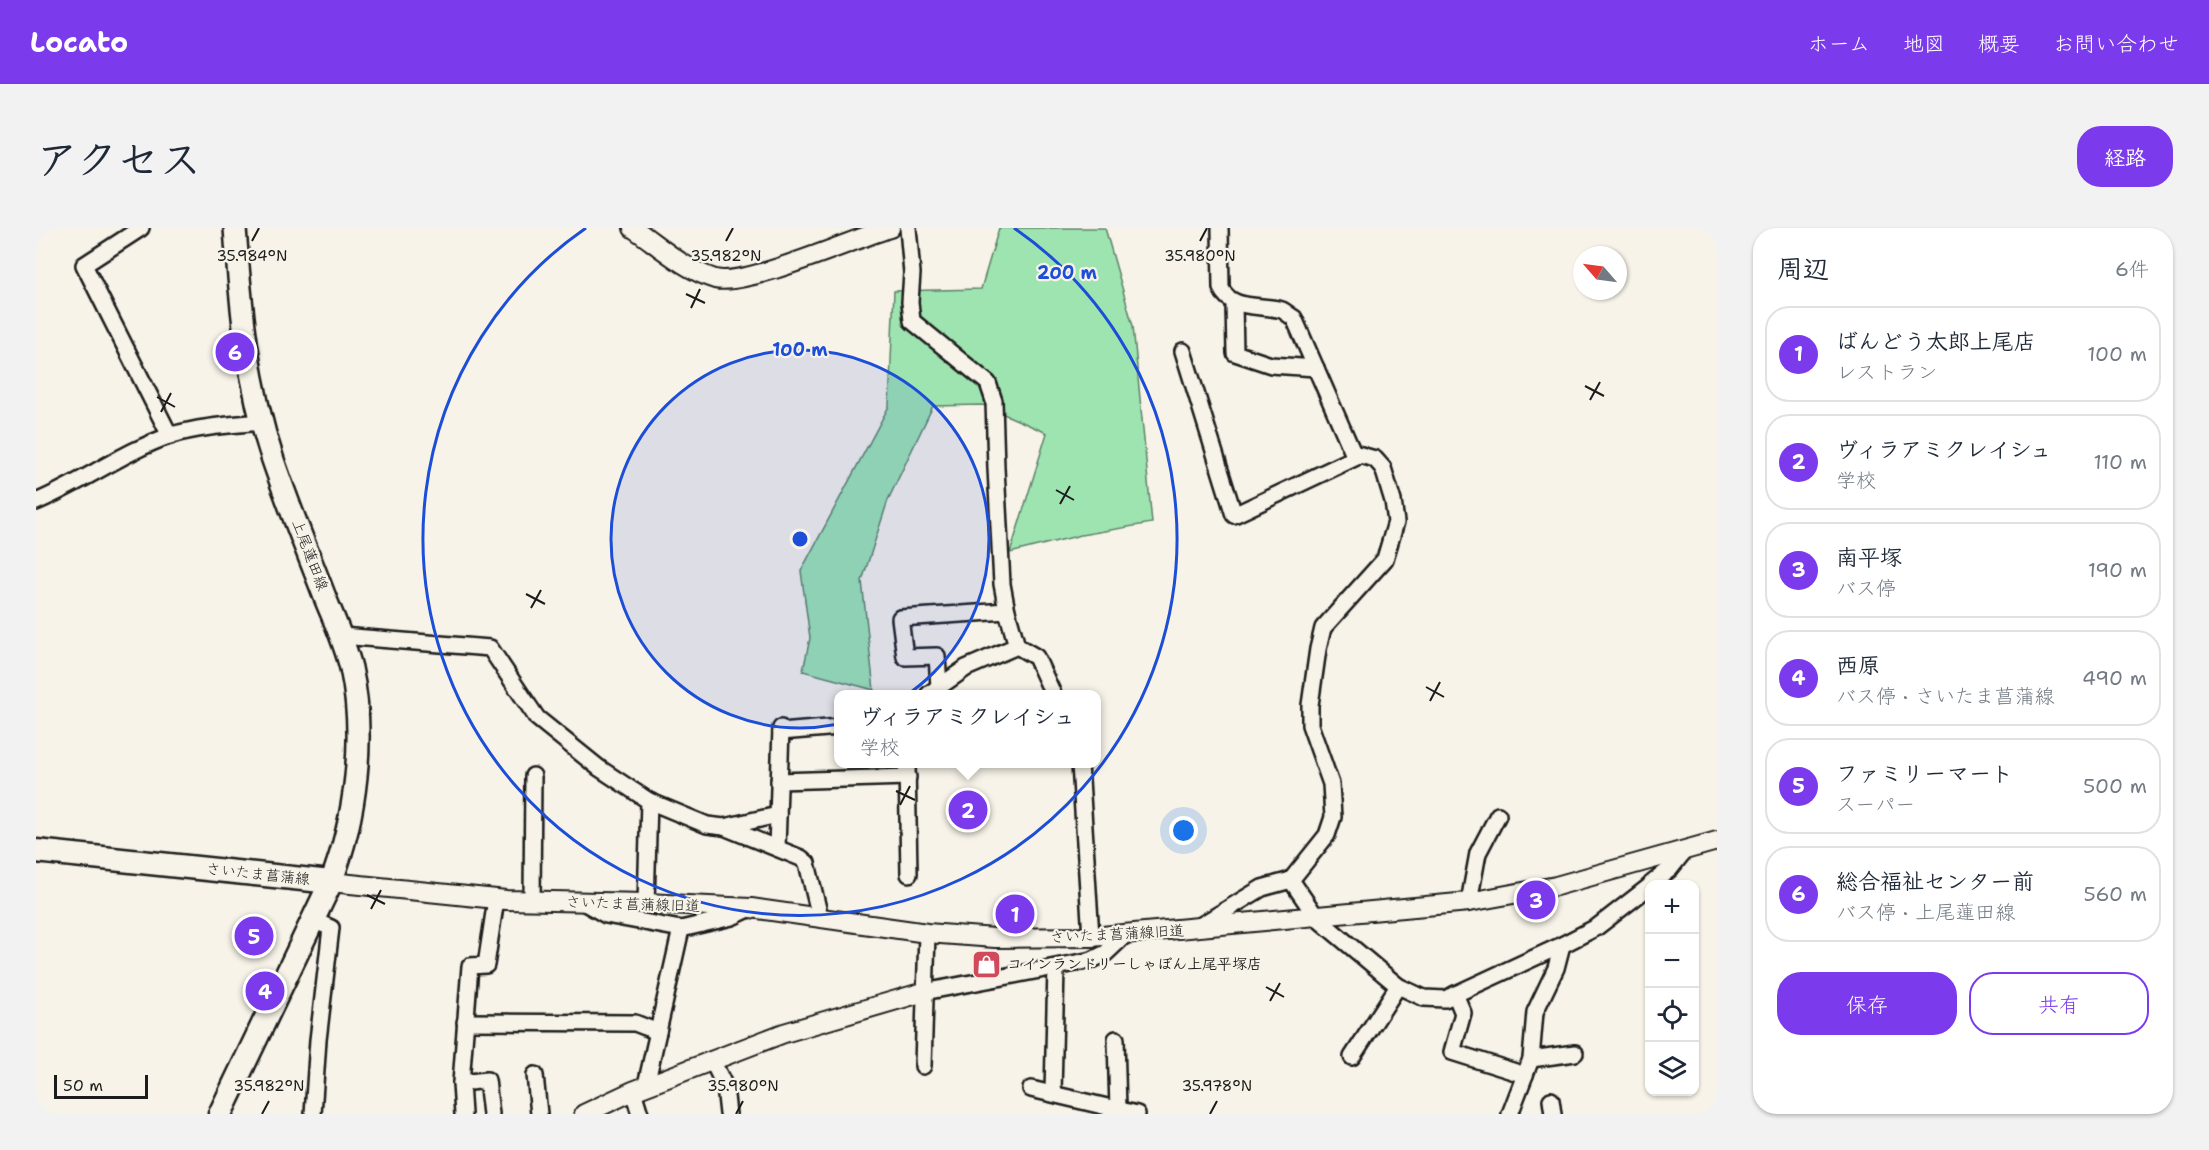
<!DOCTYPE html>
<html lang="ja">
<head>
<meta charset="utf-8">
<style>
	body { margin:0; font-family:"Shantell Sans","Klee One",sans-serif; background:#f2f2f3; color:#1f2937 }
	.controls { position:absolute; right:18px; bottom:18px; display:grid; overflow:hidden; border-radius:12px; box-shadow:0 2px 4px #0004 }
	.controls button { width:54px; height:54px; display:grid; place-items:center; padding:0; border:0; border-bottom:2px solid #e0e1e3; background:#fff; color:#1f2937; font:30px sans-serif }
	.compass { position:absolute; left:1537px; top:18px; width:54px; height:54px; border-radius:50%; background:#fff; box-shadow:0 2px 4px #0004; rotate:298deg }
	.scale { position:absolute; left:18px; bottom:15px; width:94px; box-sizing:border-box; padding-left:6px; border:3px solid #1c1c1c; border-top:0; font-size:16px; line-height:21px; white-space:nowrap; color:#1c1c1c; -webkit-text-stroke:4px #f7f3e8; paint-order:stroke }
	.you { position:absolute; left:1148px; top:603px; width:21px; height:21px; margin:-15px; border:4px solid #fff; border-radius:50%; background:#1a73e8; box-shadow:0 0 0 9px #1a73e833 }
	.badge { display:grid; place-items:center; width:39px; height:39px; border-radius:50%; background:#7c3aed; color:#fff; font-size:20px; font-weight:700 }
	.pin { position:absolute; translate:-50% -50%; border:3px solid #fff; box-shadow:0 2px 6px #0006 }
	.popup { position:absolute; left:798px; top:462px; width:267px; height:78px; box-sizing:border-box; display:grid; place-content:center; border-radius:12px; background:#fff; filter:drop-shadow(0 2px 4px #0005); font-size:20px; white-space:nowrap; color:#747a83 }
	.popup b { font-size:22px; color:#1f2937 }
	.popup::after { content:''; position:absolute; left:50%; top:100%; margin-left:-12px; border:12px solid transparent; border-top-color:#fff }
	.list { margin:0; padding:0; list-style:none }
	h2 { display:flex; justify-content:space-between; align-items:center; height:78px; margin:0; padding:0 24px; font-size:26px }
	h2 small { font-size:20px; font-weight:400; color:#747a83 }
	.list li { display:grid; grid-template-columns:39px 1fr auto; gap:18px; align-items:center; box-sizing:border-box; height:96px; margin:0 12px 12px; padding:0 12px; border:2px solid #e0e1e3; border-radius:24px }
	.list b { display:block; font-size:22px; white-space:nowrap }
	.list p { margin:0; font-size:20px; white-space:nowrap; color:#747a83 }
	.list em { font-size:20px; font-style:normal; color:#747a83 }
	.actions { display:flex; gap:12px; padding:18px 24px }
	.actions a { flex:1; padding:14px 0; border:2px solid #7c3aed; border-radius:24px; text-align:center; font-size:21px; color:#7c3aed }
	.actions .main { background:#7c3aed; color:#fff }
	.icon { flex:none; width:33px; height:33px; fill:none; stroke:currentColor; stroke-width:2; stroke-linecap:round; stroke-linejoin:round }
	.map { position:relative; flex:none; width:1681px; height:886px; overflow:hidden; border-radius:24px }
	header { display:flex; align-items:center; gap:36px; box-sizing:border-box; height:84px; padding:0 30px; background:#7c3aed; color:#fff }
	header strong { font-size:28px }
	nav { display:flex; gap:33px; margin-inline-start:auto; font-size:21px }
	.intro { display:flex; align-items:center; justify-content:space-between; box-sizing:border-box; height:144px; padding:0 36px }
	h1 { margin:0; font-size:42px }
	.button { padding:15px 27px; border-radius:24px; background:#7c3aed; color:#fff; font-size:21px; font-weight:700 }
	main { display:flex; gap:36px; padding:0 36px }
	aside { flex:1; background:#fff; border-radius:24px; box-shadow:0 2px 4px #0004 }
	.map>svg:first-child { display:block }
	.green { fill:#9ee4b0; stroke:#5d8066; stroke-width:1.5 }
	.lines { fill:none; stroke-linecap:round; stroke-linejoin:round }
	.minor-casing { stroke:#1c1c1c; stroke-width:20 }
	.tertiary-casing { stroke:#1c1c1c; stroke-width:22 }
	.secondary-casing { stroke:#1c1c1c; stroke-width:26 }
	.primary-casing { stroke:#1c1c1c; stroke-width:27 }
	.minor { stroke:#f7f3e8; stroke-width:15 }
	.tertiary { stroke:#f7f3e8; stroke-width:18 }
	.secondary { stroke:#f7f3e8; stroke-width:21 }
	.primary { stroke:#f7f3e8; stroke-width:22 }
	.ticks { fill:none; stroke:#1c1c1c; stroke-width:2 }
	.ring { fill:none; stroke:#1d4ed8; stroke-width:3 }
	.labels { text-anchor:middle; stroke-width:4.5; stroke-linejoin:round; paint-order:stroke }
	.street-label { font-size:15px; fill:#1c1c1c; stroke:#f7f3e8 }
	.poi-label { font-size:15px; font-weight:bold; fill:#1c1c1c; stroke:#f7f3e8; text-anchor:start }
	.ticks-label { font-size:15px; text-anchor:middle; fill:#1c1c1c; stroke:#f7f3e8; stroke-width:4.5; stroke-linejoin:round; paint-order:stroke }
	.centre { fill:#1d4ed8; stroke:#f7f3e8; stroke-width:3 }
	.ring-label { font-size:18px; text-anchor:middle; font-weight:bold; fill:#1d4ed8; stroke:#f7f3e8; stroke-width:4.5; stroke-linejoin:round; paint-order:stroke }
</style>
</head>
<body>
<header>
<strong>Locato</strong>
<nav><a>ホーム</a><a>地図</a><a>概要</a><a>お問い合わせ</a></nav>
</header>
<div class="intro"><h1>アクセス</h1><a class="button">経路</a></div>
<main>
<div class="map">
<svg width="1681" height="886" viewBox="0 0 1681 886">
	<rect width="100%" height="100%" fill="#f7f3e8"/>
	<filter id="ink" filterUnits="userSpaceOnUse"><feTurbulence type="fractalNoise" baseFrequency=".0167" numOctaves="2"/><feDisplacementMap in="SourceGraphic" scale="12" xChannelSelector="R" yChannelSelector="G"/><feConvolveMatrix kernelMatrix="1 2 1 2 8 2 1 2 1" color-interpolation-filters="sRGB"/></filter>
	<g filter="url(#ink)">
		<path class="green" d="M 963,0 L 1069,0 L 1097,98 L 1116,295 L 1045,307 L 974,325 L 1011,205 L 947,177 L 897,178 L 852,272 L 826,353 L 838,462 L 767,443 L 774,410 L 765,343 L 853,178 L 858,63 L 945,61 Z"/>
		<g class="lines">
			<defs>
				<g id="minor">
					<path d="M 105,0 L 48,37 L 134,208"/>
					<path d="M 872,0 L 876,45 L 874,74 L 876,93 L 952,155 L 958,173 L 960,240 L 966,356 L 971,383 L 981,418 L 1000,429 L 1017,466"/>
					<path d="M 1184,0 L 1185,60 C 1195,83 1225,76 1246,82 C 1250,84 1254,88 1258,90 L 1317,225 L 1339,231 L 1347,240 L 1357,273 L 1360,294 L 1349,331 L 1287,400 L 1282,421 L 1274,477 L 1274,497 L 1295,556 L 1297,589 L 1291,607 L 1255,652 L 1281,690 L 1362,758 L 1388,770 L 1409,771 L 1526,717"/>
					<path d="M 1198,75 L 1199,125 L 1235,137 L 1280,140"/>
					<path d="M 1147,123 L 1198,287 L 1325,227"/>
					<path d="M 0,274 C 46,255 88,223 136,207 C 166,198 196,197 227,194"/>
					<path d="M 305,408 L 454,420 L 501,490 L 563,540 L 613,573 L 610,675"/>
					<path d="M 903,459 L 901,428 L 869,429 L 864,390 L 971,383"/>
					<path d="M 893,466 L 930,440 L 981,418"/>
					<path d="M 745,504 L 803,499"/>
					<path d="M 871,536 L 873,646"/>
					<path d="M 1044,536 L 1055,709"/>
					<path d="M 743,553 L 872,549"/>
					<path d="M 613,573 L 671,597 L 688,599 L 742,587"/>
					<path d="M 688,599 L 765,630 L 771,635 L 784,689"/>
					<path d="M 741,620 L 745,500"/>
					<path d="M 1615,656 L 1634,641 L 1649,622"/>
					<path d="M 496,673 L 497,548"/>
					<path d="M 547,674 L 570,687 L 645,701 L 696,689 L 715,680"/>
					<path d="M 1433,674 L 1442,625 L 1462,587"/>
					<path d="M 1162,699 L 1226,660 L 1255,652"/>
					<path d="M 888,764 L 1056,732 L 1070,725 L 1088,708"/>
					<path d="M 1419,766 L 1427,785 L 1416,824 L 1489,847"/>
					<path d="M 429,794 L 599,795 L 622,804"/>
					<path d="M 1080,811 L 1082,881"/>
					<path d="M 1316,829 L 1362,758"/>
					<path d="M 1495,831 L 1539,825"/>
					<path d="M 676,832 L 689,859 L 692,886"/>
					<path d="M 887,838 L 891,705"/>
					<path d="M 499,847 L 503,886"/>
					<path d="M 425,855 L 451,852 L 455,886"/>
					<path d="M 610,857 L 645,701"/>
					<path d="M 995,861 L 1101,886"/>
					<path d="M 597,863 L 604,886"/>
					<path d="M 1017,865 L 1020,740"/>
					<path d="M 1515,872 L 1517,886"/>
					<path d="M 277,886 L 282,812 L 295,700 L 277,692"/>
					<path d="M 427,886 L 425,855 L 434,738 L 450,737 L 460,671"/>
					<path d="M 1474,886 L 1495,831 L 1499,784 L 1520,740 L 1526,717 L 1561,699 L 1614,658"/>
				</g>
				<g id="tertiary">
					<path d="M 597,0 C 622,17 649,42 679,51 C 709,59 818,11 854,0"/>
					<path d="M 295,654 L 470,672 L 610,675 L 715,680 L 891,705 L 959,710 L 1055,709 L 1433,674 L 1520,658 L 1681,613"/>
					<path d="M 548,886 L 597,863 L 748,805 L 888,764"/>
				</g>
				<path id="secondary" d="M 199,0 C 205,81 211,154 237,232 C 253,279 272,325 290,372 C 299,394 309,416 315,440 C 330,508 320,590 295,654"/>
				<path id="primary" d="M 0,623 L 295,654 L 184,886"/>
			</defs>
			<use href="#minor" class="minor-casing"/>
			<use href="#tertiary" class="tertiary-casing"/>
			<use href="#secondary" class="secondary-casing"/>
			<use href="#primary" class="primary-casing"/>
			<use href="#minor" class="minor"/>
			<use href="#tertiary" class="tertiary"/>
			<use href="#secondary" class="secondary"/>
			<use href="#primary" class="primary"/>
		</g>
	</g>
	<path class="ticks" d="M 216,13 L 223,0M 690,13 L 697,0M 1164,13 L 1171,0M 650,66 L 669,75M 655,80 L 664,61M 1549,158 L 1568,168M 121,169 L 139,179M 1554,172 L 1564,154M 125,184 L 135,165M 1020,262 L 1038,272M 1024,276 L 1034,258M 490,366 L 509,376M 495,380 L 505,362M 1390,459 L 1408,469M 1394,473 L 1404,454M 860,563 L 879,572M 864,577 L 874,558M 331,667 L 349,676M 335,681 L 345,662M 1230,759 L 1248,769M 1234,773 L 1244,755M 226,886 L 233,873M 700,886 L 707,873M 1174,886 L 1181,873"/>
	<circle cx="764" cy="311" r="189" fill="#1d4ed8" fill-opacity=".12"/>
	<g class="ring">
		<circle cx="764" cy="311" r="189"/>
		<path d="M978 0A377 377 0 1 1 550 0"/>
	</g>
	<defs>
		<symbol id="shop-square" viewBox="-11 -11 22 22"><rect x="-9" y="-9" width="18" height="18" rx="4" fill="#d1495b" stroke="#f7f3e8"/><path d="M-5-2.5h2.3a2.7 3.5 0 0 1 5.4 0H5L5.5 6h-11ZM-1.5-2.5h3a1.5 2.3 0 0 0-3 0Z" fill="#fff"/></symbol>
	</defs>
	<g fill-rule="evenodd">
		<use href="#shop-square" x="934" y="720" width="33" height="33"/>
	</g>
	<g class="labels">
		<g class="street-label">
			<text transform="translate(274 327) rotate(69)" y="5">上尾蓮田線</text>
			<text transform="translate(222 646) rotate(6)" y="5">さいたま菖蒲線</text>
			<text transform="translate(597 676) rotate(2)" y="5">さいたま菖蒲線旧道</text>
			<text transform="translate(1081 706) rotate(-3)" y="5">さいたま菖蒲線旧道</text>
		</g>
		<g class="poi-label">
			<text x="971" y="741">コインランドリーしゃぼん上尾平塚店</text>
		</g>
	</g>
	<g class="ticks-label">
		<text x="216" y="33">35.984°N</text>
		<text x="690" y="33">35.982°N</text>
		<text x="1164" y="33">35.980°N</text>
		<text x="233" y="863">35.982°N</text>
		<text x="707" y="863">35.980°N</text>
		<text x="1181" y="863">35.978°N</text>
	</g>
	<circle cx="764" cy="311" r="9" class="centre"/>
	<g class="ring-label">
		<text x="1031" y="51">200 m</text>
		<text x="764" y="128">100 m</text>
	</g>
</svg>
<div class="controls">
<button>+</button>
<button>−</button>
<button><svg class="icon" aria-label="locate" viewBox="0 0 24 24"><circle cx="12" cy="12" r="6"/><path d="M12 2v4M12 18v4M2 12h4M18 12h4"/></svg></button>
<button><svg class="icon" aria-label="layers" viewBox="0 0 24 24"><path d="M12 4l9 5-9 5-9-5zM3 14l9 5 9-5"/></svg></button>
</div>
<svg class="compass" viewBox="-18 -18 36 36"><path d="M0-13l5 13h-10z" fill="#e53935"/><path d="M0 13l5-13h-10z" fill="#747a83"/></svg>
<div class="scale">50 m</div>
<div class="you"></div>
<div class="pin badge" style="left:979px;top:686px">1</div>
<div class="pin badge" style="left:932px;top:582px">2</div>
<div class="popup"><b>ヴィラアミクレイシュ</b>学校</div>
<div class="pin badge" style="left:1500px;top:672px">3</div>
<div class="pin badge" style="left:229px;top:763px">4</div>
<div class="pin badge" style="left:218px;top:708px">5</div>
<div class="pin badge" style="left:199px;top:124px">6</div>
</div>
<aside>
<h2>周辺<small>6件</small></h2>
<ul class="list">
<li><span class="badge">1</span><div><b>ばんどう太郎上尾店</b><p>レストラン</p></div><em>100 m</em></li>
<li><span class="badge">2</span><div><b>ヴィラアミクレイシュ</b><p>学校</p></div><em>110 m</em></li>
<li><span class="badge">3</span><div><b>南平塚</b><p>バス停</p></div><em>190 m</em></li>
<li><span class="badge">4</span><div><b>西原</b><p>バス停 · さいたま菖蒲線</p></div><em>490 m</em></li>
<li><span class="badge">5</span><div><b>ファミリーマート</b><p>スーパー</p></div><em>500 m</em></li>
<li><span class="badge">6</span><div><b>総合福祉センター前</b><p>バス停 · 上尾蓮田線</p></div><em>560 m</em></li>
</ul>
<div class="actions"><a class="main">保存</a><a>共有</a></div>
</aside>
</main>
</body>
</html>
